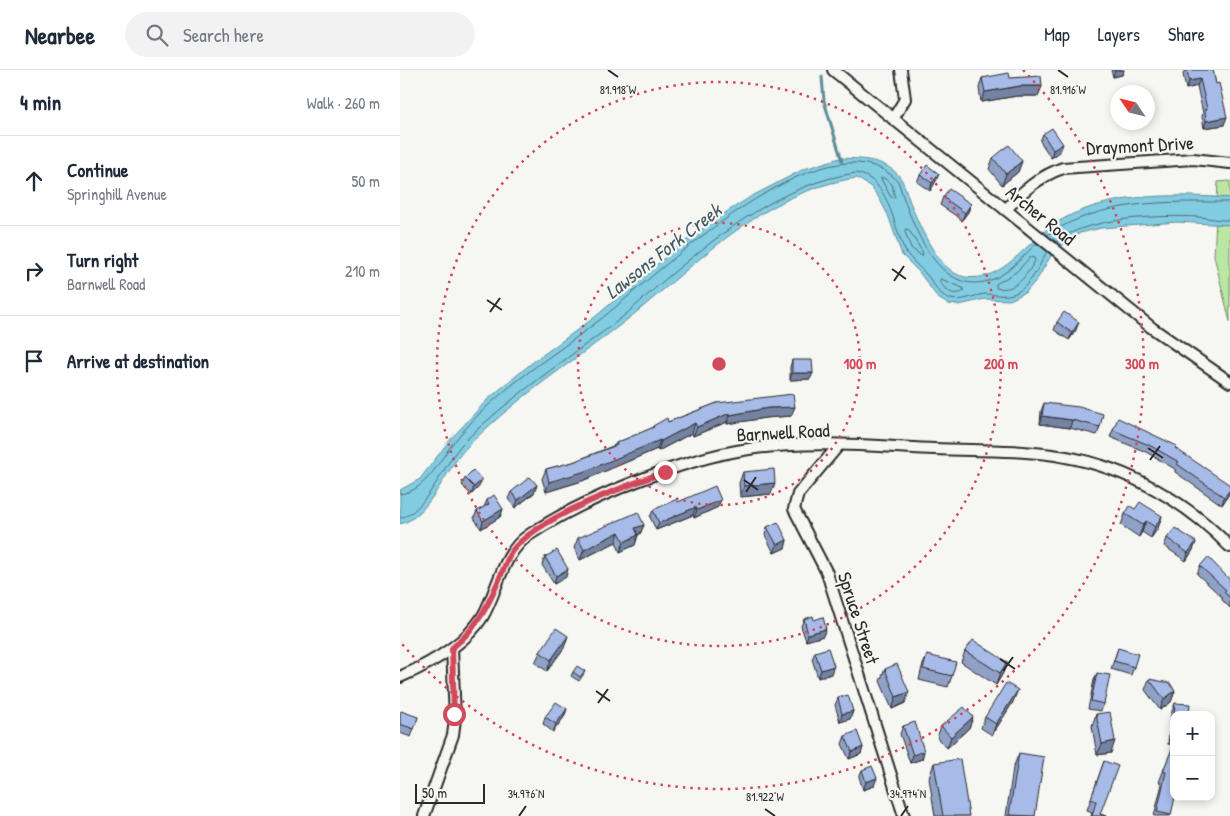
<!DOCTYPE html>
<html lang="en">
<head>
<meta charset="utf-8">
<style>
	body { margin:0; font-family:"Patrick Hand",sans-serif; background:#f2f2f3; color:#1f2937 }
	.controls { position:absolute; right:15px; bottom:15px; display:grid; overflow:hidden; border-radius:10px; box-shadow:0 2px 8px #0003 }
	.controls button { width:45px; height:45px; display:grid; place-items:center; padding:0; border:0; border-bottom:1px solid #e0e1e3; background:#fff; color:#1f2937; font:25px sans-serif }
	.compass { position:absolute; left:710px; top:15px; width:45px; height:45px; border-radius:50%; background:#fff; box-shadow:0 2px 8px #0003; rotate:305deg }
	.scale { position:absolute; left:15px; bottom:12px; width:70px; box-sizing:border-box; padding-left:5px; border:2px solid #2b2b2b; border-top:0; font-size:14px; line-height:18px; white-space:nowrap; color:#2b2b2b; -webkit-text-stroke:4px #f6f6f2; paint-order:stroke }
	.stop { position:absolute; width:15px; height:15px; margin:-11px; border:4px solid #d1495b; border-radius:50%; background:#fff }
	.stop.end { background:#d1495b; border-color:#fff; box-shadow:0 1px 5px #0008 }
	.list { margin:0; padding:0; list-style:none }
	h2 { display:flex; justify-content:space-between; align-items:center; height:65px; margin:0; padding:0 20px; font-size:21px }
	h2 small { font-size:16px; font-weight:400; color:#747a83 }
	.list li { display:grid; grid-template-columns:32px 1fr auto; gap:15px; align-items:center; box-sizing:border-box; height:90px; padding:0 20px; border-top:1px solid #e0e1e3 }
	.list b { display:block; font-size:19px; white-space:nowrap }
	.list p { margin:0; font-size:16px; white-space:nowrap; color:#747a83 }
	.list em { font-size:16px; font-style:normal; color:#747a83 }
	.icon { flex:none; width:28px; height:28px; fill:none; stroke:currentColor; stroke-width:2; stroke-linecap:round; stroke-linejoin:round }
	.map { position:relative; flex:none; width:830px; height:746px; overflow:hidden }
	header { display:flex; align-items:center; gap:30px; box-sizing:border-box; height:70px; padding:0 25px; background:#fff; border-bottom:1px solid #e0e1e3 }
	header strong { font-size:24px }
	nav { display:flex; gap:28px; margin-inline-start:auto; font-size:18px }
	.search { width:350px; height:45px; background:#f2f2f3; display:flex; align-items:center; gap:12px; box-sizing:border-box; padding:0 18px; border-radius:28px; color:#747a83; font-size:19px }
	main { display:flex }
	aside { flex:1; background:#fff }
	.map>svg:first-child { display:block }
	.green { fill:#bbe6a3; stroke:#738867 }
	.water { fill:#82cce2; stroke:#5f8c99 }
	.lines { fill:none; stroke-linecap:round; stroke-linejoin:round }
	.shore { stroke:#4e6b74; stroke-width:1 }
	.stream { stroke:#5f8c99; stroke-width:3 }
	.street-casing { stroke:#2b2b2b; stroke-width:14 }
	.street { stroke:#f6f6f2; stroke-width:10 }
	.wall { fill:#90a1c8; stroke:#2b2b2b }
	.shaded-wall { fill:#7583a3; stroke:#2b2b2b }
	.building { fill:#a7bbe9; stroke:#2b2b2b }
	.route { stroke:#d1495b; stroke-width:6 }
	.ticks { fill:none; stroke:#2b2b2b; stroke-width:2 }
	.ring { fill:none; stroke:#d1495b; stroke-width:2.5; stroke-dasharray:2.5 5 }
	.labels { text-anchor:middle; stroke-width:4.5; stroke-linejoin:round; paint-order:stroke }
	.street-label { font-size:19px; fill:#2b2b2b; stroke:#f6f6f2 }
	.water-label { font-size:20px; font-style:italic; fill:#455b62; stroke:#f6f6f2 }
	.ticks-label { font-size:12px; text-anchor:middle; fill:#2b2b2b; stroke:#f6f6f2; stroke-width:4.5; stroke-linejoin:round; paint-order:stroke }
	.centre { fill:#d1495b; stroke:#f6f6f2; stroke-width:2.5 }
	.ring-label { font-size:15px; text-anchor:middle; font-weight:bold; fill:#d1495b; stroke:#f6f6f2; stroke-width:4.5; stroke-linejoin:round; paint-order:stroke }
</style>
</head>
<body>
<header>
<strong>Nearbee</strong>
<div class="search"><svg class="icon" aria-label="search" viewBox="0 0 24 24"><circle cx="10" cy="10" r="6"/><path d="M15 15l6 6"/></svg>Search here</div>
<nav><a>Map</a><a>Layers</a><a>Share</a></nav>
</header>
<main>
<aside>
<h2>4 min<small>Walk · 260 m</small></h2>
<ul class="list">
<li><svg class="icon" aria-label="ahead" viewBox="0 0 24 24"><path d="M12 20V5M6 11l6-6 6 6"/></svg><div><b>Continue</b><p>Springhill Avenue</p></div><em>50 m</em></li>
<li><svg class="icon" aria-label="right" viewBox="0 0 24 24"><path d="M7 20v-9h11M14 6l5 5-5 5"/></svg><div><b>Turn right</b><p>Barnwell Road</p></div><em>210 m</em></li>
<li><svg class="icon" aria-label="arrive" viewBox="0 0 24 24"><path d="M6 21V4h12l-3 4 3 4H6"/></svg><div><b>Arrive at destination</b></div></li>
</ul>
</aside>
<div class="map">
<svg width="830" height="746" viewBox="0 0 830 746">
	<rect width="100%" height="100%" fill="#f6f6f2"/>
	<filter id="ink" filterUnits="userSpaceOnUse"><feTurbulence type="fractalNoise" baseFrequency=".02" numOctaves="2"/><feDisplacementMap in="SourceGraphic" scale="10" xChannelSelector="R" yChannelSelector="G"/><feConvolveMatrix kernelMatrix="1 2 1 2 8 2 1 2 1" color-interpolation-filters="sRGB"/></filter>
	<g filter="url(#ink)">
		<path class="green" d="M 830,111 L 830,252 L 814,186 L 818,112 Z"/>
		<path class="water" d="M 440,88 C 459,89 478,88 494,101 C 505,109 506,124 512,137 C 520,158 540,203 565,207 C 603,213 625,173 653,155 C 703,122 773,124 830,128 L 830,155 L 777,152 L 701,158 L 680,163 L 653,182 L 638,208 L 626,222 L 610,230 L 585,229 L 559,235 L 548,234 L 538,228 L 519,202 L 502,185 L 488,145 L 479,128 L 471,117 L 457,108 C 360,121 292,200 219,256 C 168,295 113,330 68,376 C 47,396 29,448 0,454 L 0,420 L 20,409 L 49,371 L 88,329 L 133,292 L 195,247 L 276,178 L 317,148 L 352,126 L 404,99 Z"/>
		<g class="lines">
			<g class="shore">
				<path d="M 481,108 L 484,108 L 492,114 L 495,128 L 491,127 Z"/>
				<path d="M 506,159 L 509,160 L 523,183 L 522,186 L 511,178 L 505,162 Z"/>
				<path d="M 647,165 C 703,129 766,132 830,132"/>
				<path d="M 656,172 C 685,147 762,145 799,147 C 810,148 820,151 830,150"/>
				<path d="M 631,187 L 634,188 L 635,191 C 626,206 616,222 596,218 L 596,214 L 616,202 Z"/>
				<path d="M 541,209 L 563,218 L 564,221 C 553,227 546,221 540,212 Z"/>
				<path d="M 0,424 C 26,421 39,391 53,373 C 65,359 78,344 92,332 C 125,302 162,279 197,252 C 252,210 427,37 498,111 C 511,151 538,234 596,208 C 612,200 624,185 637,173"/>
				<path d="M 0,448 C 25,444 46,390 64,372 C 110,327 164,291 215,253 C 233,239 249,223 267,208 C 321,163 383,113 456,103 C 490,109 492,155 505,180 C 510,190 523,199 530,209 C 536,217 541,227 551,229 C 562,232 574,225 585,224 C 592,224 600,226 608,225 C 628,223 639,196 647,181"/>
			</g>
			<path class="stream" d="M 422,7 L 424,31 L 442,91"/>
			<defs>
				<g id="street">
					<path d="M 433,0 L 752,258 L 830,312"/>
					<path d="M 493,49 L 505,29 L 501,0"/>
					<path d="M 606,140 C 619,123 642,105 663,98 L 793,89 L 830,93"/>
					<path d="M 438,376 L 398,424 L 394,439 L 427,503 L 504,746"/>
					<path d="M 0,607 C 30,594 65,575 83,546 C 98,520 102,483 129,465 C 182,429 285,388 349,379 C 409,370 473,376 534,379 C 577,381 623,379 666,387 C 728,398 787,432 830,477"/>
					<path d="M 24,746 L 53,665 L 55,649 L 52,578"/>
				</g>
			</defs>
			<use href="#street" class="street-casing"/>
			<use href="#street" class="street"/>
		</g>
		<g class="wall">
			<path d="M 711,0 L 724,0 L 722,5 L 713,7 Z"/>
			<path d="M 785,0 L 813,0 L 824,55 L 804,58 L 802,47 L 803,43 L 797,16 L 786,19 L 783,4 Z"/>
			<path d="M 582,8 L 610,8 L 642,16 L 638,26 L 617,26 L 581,32 L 579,18 Z"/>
			<path d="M 643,64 L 660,82 L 651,88 L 640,71 Z"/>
			<path d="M 593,88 L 622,91 L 618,102 L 602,115 L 589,99 Z"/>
			<path d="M 520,105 L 536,111 L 530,121 L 517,112 Z"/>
			<path d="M 543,127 L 571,134 L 568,142 L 562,150 L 540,135 Z"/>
			<path d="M 657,252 L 676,260 L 669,270 L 654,260 Z"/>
			<path d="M 392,290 L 413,303 L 410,309 L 390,310 L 390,297 Z"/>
			<path d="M 317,333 L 391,346 L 365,348 L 327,354 L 327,352 L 293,366 L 292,363 L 258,381 L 257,379 L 182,411 L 146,422 L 142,409 L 146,399 L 173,392 L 215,375 L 216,373 L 252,358 L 253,356 L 268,352 Z"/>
			<path d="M 644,333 L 700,357 L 697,365 L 670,358 L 640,354 L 641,341 Z"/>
			<path d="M 713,360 L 776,378 L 829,424 L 822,435 L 775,402 L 775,399 L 746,382 L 710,367 Z"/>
			<path d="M 343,402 L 371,424 L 340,427 L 339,413 Z"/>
			<path d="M 65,408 L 79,417 L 71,425 L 62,415 Z"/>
			<path d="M 137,415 L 134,423 L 115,438 L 108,429 L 111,422 Z"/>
			<path d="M 87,430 L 103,439 L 100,447 L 81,459 L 74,448 L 77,441 L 84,437 Z"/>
			<path d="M 278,432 L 318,437 L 294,448 L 293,445 L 256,460 L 250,447 L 253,440 Z"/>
			<path d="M 735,439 L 762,446 L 758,458 L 751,468 L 742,462 L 739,467 L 721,455 L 725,444 Z"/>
			<path d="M 244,455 L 240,464 L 238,465 L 235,475 L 220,482 L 216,472 L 180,490 L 174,478 L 178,468 Z"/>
			<path d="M 367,457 L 387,470 L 385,478 L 374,483 L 365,465 Z"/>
			<path d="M 767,468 L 796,472 L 793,480 L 786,491 L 764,476 Z"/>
			<path d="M 145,487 L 166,507 L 154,514 L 142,495 Z"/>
			<path d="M 800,496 L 830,510 L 830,538 L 822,530 L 822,527 L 797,504 Z"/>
			<path d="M 404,549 L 423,566 L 406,571 L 401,556 Z"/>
			<path d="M 164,578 L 147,601 L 135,593 L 140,582 Z"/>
			<path d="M 718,578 L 734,597 L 731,605 L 711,599 Z"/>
			<path d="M 565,581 L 607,592 L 603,603 L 596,615 L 561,592 Z"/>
			<path d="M 415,582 L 431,604 L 418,608 L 412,589 Z"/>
			<path d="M 527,585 L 552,606 L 548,617 L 519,610 L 522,597 Z"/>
			<path d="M 485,599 L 505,633 L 492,639 L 480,611 Z"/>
			<path d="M 185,601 L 183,605 L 179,611 L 171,606 L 173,602 Z"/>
			<path d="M 697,603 L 704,634 L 701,641 L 688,639 L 694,610 Z"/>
			<path d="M 749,609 L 775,621 L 771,632 L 760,640 L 745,620 Z"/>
			<path d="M 438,628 L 453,641 L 450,649 L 440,652 L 435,635 Z"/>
			<path d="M 613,632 L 592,665 L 581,658 L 585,647 Z"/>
			<path d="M 775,633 L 789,645 L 774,645 L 774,714 L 771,745 L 770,746 L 754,746 L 762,714 L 759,712 L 774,674 L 768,674 L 771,644 Z"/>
			<path d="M 167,639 L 164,647 L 153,662 L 143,654 L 145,647 Z"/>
			<path d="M 0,643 L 18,647 L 11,667 L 0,663 Z"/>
			<path d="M 696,644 L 711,683 L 697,685 L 692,656 Z"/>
			<path d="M 573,647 L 569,658 L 547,678 L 537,668 L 541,656 Z"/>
			<path d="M 503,656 L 524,681 L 522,689 L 510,693 L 500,664 Z"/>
			<path d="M 445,666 L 463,677 L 461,684 L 449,689 L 442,674 Z"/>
			<path d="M 619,683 L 635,746 L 606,746 L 613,698 Z"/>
			<path d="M 704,691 L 700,744 L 706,746 L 691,746 L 692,742 L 687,740 Z"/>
			<path d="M 534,693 L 569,746 L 535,746 L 529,708 Z"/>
			<path d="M 462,700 L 474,716 L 463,720 L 459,707 Z"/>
		</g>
		<g class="shaded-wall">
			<path d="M 715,0 L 724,0 L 722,5 L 713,7 Z"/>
			<path d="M 800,9 L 797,16 L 786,19 L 789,11 Z"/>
			<path d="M 620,16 L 642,16 L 638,26 L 617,26 L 581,32 L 585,22 Z"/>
			<path d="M 827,47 L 824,55 L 804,58 L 806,51 Z"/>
			<path d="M 722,52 L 735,52 L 734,55 L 721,55 Z"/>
			<path d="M 663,74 L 660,82 L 651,88 L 653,80 Z"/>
			<path d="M 622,91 L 618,102 L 602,115 L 606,104 Z"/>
			<path d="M 539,104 L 536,111 L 530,121 L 532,113 Z"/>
			<path d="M 571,134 L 568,142 L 562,150 L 565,143 Z"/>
			<path d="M 679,252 L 676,260 L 669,270 L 672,263 Z"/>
			<path d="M 392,303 L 413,303 L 410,309 L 390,310 Z"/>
			<path d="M 395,337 L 391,346 L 365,348 L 327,354 L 330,345 L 368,338 Z"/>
			<path d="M 330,343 L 327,352 L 293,366 L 297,357 Z"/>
			<path d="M 642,346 L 672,350 L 670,358 L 640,354 Z"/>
			<path d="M 295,353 L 292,363 L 258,381 L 261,371 Z"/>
			<path d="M 260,370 L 257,379 L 182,411 L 146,422 L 149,412 Z"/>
			<path d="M 82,410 L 79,417 L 71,425 L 74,417 Z"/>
			<path d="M 375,413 L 371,424 L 340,427 L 344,416 Z"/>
			<path d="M 137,415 L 134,423 L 115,438 L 118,430 Z"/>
			<path d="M 830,420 L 829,424 L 822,435 L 824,427 Z"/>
			<path d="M 321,430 L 318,437 L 294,448 L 297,440 Z"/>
			<path d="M 296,437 L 293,445 L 256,460 L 259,453 Z"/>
			<path d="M 103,439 L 100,447 L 81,459 L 83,451 Z"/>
			<path d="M 762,446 L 758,458 L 751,468 L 755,457 Z"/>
			<path d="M 746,451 L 742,462 L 739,467 L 743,455 Z"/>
			<path d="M 244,455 L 240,464 L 232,468 L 235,458 Z"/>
			<path d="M 219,462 L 216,472 L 180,490 L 184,480 Z"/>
			<path d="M 238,465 L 235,475 L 220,482 L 224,472 Z"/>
			<path d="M 387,470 L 385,478 L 374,483 L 377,475 Z"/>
			<path d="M 796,472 L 793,480 L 786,491 L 788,483 Z"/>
			<path d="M 168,499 L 166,507 L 154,514 L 156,506 Z"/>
			<path d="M 426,559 L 423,566 L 406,571 L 408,564 Z"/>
			<path d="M 168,566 L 164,578 L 147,601 L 151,590 Z"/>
			<path d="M 607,592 L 603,603 L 596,615 L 600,603 Z"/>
			<path d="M 434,596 L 431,604 L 418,608 L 421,600 Z"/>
			<path d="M 618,620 L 613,632 L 592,665 L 596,654 Z"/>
			<path d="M 775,621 L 771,632 L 760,640 L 764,629 Z"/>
			<path d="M 509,622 L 505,633 L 492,639 L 496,627 Z"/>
			<path d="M 167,639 L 164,647 L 153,662 L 156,654 Z"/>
			<path d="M 453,641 L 450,649 L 440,652 L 442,644 Z"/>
			<path d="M 573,647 L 569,658 L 547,678 L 551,667 Z"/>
			<path d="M 773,662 L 774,662 L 774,674 L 768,674 Z"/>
			<path d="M 715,671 L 711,683 L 697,685 L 702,674 Z"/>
			<path d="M 463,677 L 461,684 L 449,689 L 452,682 Z"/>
			<path d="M 524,681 L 522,689 L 510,693 L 513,685 Z"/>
			<path d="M 477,708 L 474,716 L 463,720 L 466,712 Z"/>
		</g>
		<g class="building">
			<path d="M 787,0 L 813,0 L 816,14 L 819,13 L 827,47 L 806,51 L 805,40 L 807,39 L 800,9 L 789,11 Z"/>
			<path d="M 609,3 L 610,8 L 641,6 L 642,16 L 620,16 L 585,22 L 582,8 Z"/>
			<path d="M 652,58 L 663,74 L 653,80 L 643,64 Z"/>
			<path d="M 609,75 L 622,91 L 606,104 L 593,88 Z"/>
			<path d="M 527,95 L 539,104 L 532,113 L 520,105 Z"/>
			<path d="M 549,119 L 571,134 L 565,143 L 543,127 Z"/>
			<path d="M 664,242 L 679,252 L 672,263 L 657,252 Z"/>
			<path d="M 392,290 L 412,290 L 413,303 L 392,303 Z"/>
			<path d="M 393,324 L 395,337 L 368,338 L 330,345 L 330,343 L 297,357 L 295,353 L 261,371 L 260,370 L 186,401 L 149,412 L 146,399 L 173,392 L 217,375 L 216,373 L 254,357 L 253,356 L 267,348 L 268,352 L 317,333 Z"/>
			<path d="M 644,333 L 679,337 L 703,344 L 700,357 L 672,350 L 642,346 Z"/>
			<path d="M 718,348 L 777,376 L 775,378 L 830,415 L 830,420 L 824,427 L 777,394 L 779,392 L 749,375 L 713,360 Z"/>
			<path d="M 374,399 L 375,413 L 344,416 L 343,402 Z"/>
			<path d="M 73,400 L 82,410 L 74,417 L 65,408 Z"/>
			<path d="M 130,407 L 137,415 L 118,430 L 111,422 Z"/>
			<path d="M 315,416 L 321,430 L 297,440 L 296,437 L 259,453 L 253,440 L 277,429 L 278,432 Z"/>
			<path d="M 94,425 L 103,439 L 83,451 L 77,441 L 89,434 L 87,430 Z"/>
			<path d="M 740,432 L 762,446 L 755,457 L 746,451 L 743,455 L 725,444 L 730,436 L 735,439 Z"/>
			<path d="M 238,442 L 244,455 L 235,458 L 238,465 L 224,472 L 219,462 L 184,480 L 178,468 Z"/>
			<path d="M 378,452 L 387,470 L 377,475 L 367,457 Z"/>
			<path d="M 775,458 L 796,472 L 788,483 L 767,468 Z"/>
			<path d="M 157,480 L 168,499 L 156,506 L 145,487 Z"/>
			<path d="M 808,487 L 830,510 L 830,528 L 824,522 L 826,520 L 800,496 Z"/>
			<path d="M 413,546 L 414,550 L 423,547 L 426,559 L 408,564 L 404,549 Z"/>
			<path d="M 156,558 L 168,566 L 151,590 L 140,582 Z"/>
			<path d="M 573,570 L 607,592 L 600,603 L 565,581 Z"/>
			<path d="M 428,578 L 434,596 L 421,600 L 415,582 Z"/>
			<path d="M 718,578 L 738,584 L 734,597 L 714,591 Z"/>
			<path d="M 527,585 L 556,592 L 552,606 L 523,599 Z"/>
			<path d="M 497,594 L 509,622 L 496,627 L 485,599 Z"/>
			<path d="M 177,596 L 185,601 L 180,607 L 173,602 Z"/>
			<path d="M 697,603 L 710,605 L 704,634 L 691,631 Z"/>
			<path d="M 749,609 L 770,613 L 775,621 L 764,629 Z"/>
			<path d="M 606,613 L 618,620 L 596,654 L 585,647 Z"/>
			<path d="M 448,625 L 453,641 L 442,644 L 438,628 Z"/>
			<path d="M 156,632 L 167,639 L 156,654 L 145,647 Z"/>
			<path d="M 775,633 L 790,634 L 789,645 L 774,645 Z"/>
			<path d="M 564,637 L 573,647 L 551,667 L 541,656 Z"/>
			<path d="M 1,641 L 18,647 L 14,659 L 0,654 L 0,643 Z"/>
			<path d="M 710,642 L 715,671 L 702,674 L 696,644 Z"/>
			<path d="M 515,652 L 524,681 L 513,685 L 503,656 Z"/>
			<path d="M 457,661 L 463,677 L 452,682 L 445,666 Z"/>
			<path d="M 774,674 L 774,713 L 773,716 L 774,716 L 774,727 L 775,727 L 771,745 L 757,742 L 766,702 L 763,701 Z"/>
			<path d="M 619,683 L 644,687 L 635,746 L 609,745 Z"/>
			<path d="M 560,689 L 569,746 L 543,746 L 534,693 Z"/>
			<path d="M 704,691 L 718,696 L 700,744 L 706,746 L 692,746 L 696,731 L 691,729 Z"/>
			<path d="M 472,696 L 477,708 L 466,712 L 462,700 Z"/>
		</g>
	</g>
	<g class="lines" filter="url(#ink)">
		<path class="route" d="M 54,644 L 52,578 C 86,551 94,519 111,482 C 138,447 223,417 265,402"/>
	</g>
	<path class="ticks" d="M 208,0 L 218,7M 658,0 L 668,7M 492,199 L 506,209M 494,211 L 504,196M 87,230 L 102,240M 90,242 L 100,228M 748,378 L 763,388M 750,390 L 760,376M 344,410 L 358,420M 346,422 L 356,407M 600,589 L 615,599M 603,601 L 613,587M 196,621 L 210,631M 198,633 L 208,619M 365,739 L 375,746M 119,746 L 126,736M 501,746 L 508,736"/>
	<g class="ring">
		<circle cx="319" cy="294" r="141"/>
		<circle cx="319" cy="294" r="282"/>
		<path d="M623 0A423 423 0 1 1 2 574"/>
	</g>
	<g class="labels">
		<g class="street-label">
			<text transform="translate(740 75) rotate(-3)" y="7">Draymont Drive</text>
			<text transform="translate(641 145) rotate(39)" y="7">Archer Road</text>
			<text transform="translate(383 362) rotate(-3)" y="7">Barnwell Road</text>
			<text transform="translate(459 548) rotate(72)" y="7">Spruce Street</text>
		</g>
		<g class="water-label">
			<text transform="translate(263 181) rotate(-38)" y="7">Lawsons Fork Creek</text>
		</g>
	</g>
	<g class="ticks-label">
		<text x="668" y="24">81.916°W</text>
		<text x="218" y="24">81.918°W</text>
		<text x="126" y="728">34.976°N</text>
		<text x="508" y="728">34.974°N</text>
		<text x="365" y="731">81.922°W</text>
	</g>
	<circle cx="319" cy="294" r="8" class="centre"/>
	<g class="ring-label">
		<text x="460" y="299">100 m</text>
		<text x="601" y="299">200 m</text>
		<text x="742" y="299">300 m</text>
	</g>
</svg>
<div class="controls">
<button>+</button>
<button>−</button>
</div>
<svg class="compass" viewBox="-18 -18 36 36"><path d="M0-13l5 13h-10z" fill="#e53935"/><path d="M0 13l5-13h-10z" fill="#747a83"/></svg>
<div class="scale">50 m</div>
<div class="stop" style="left:54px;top:644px"></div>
<div class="stop end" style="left:265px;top:402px"></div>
</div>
</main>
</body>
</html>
